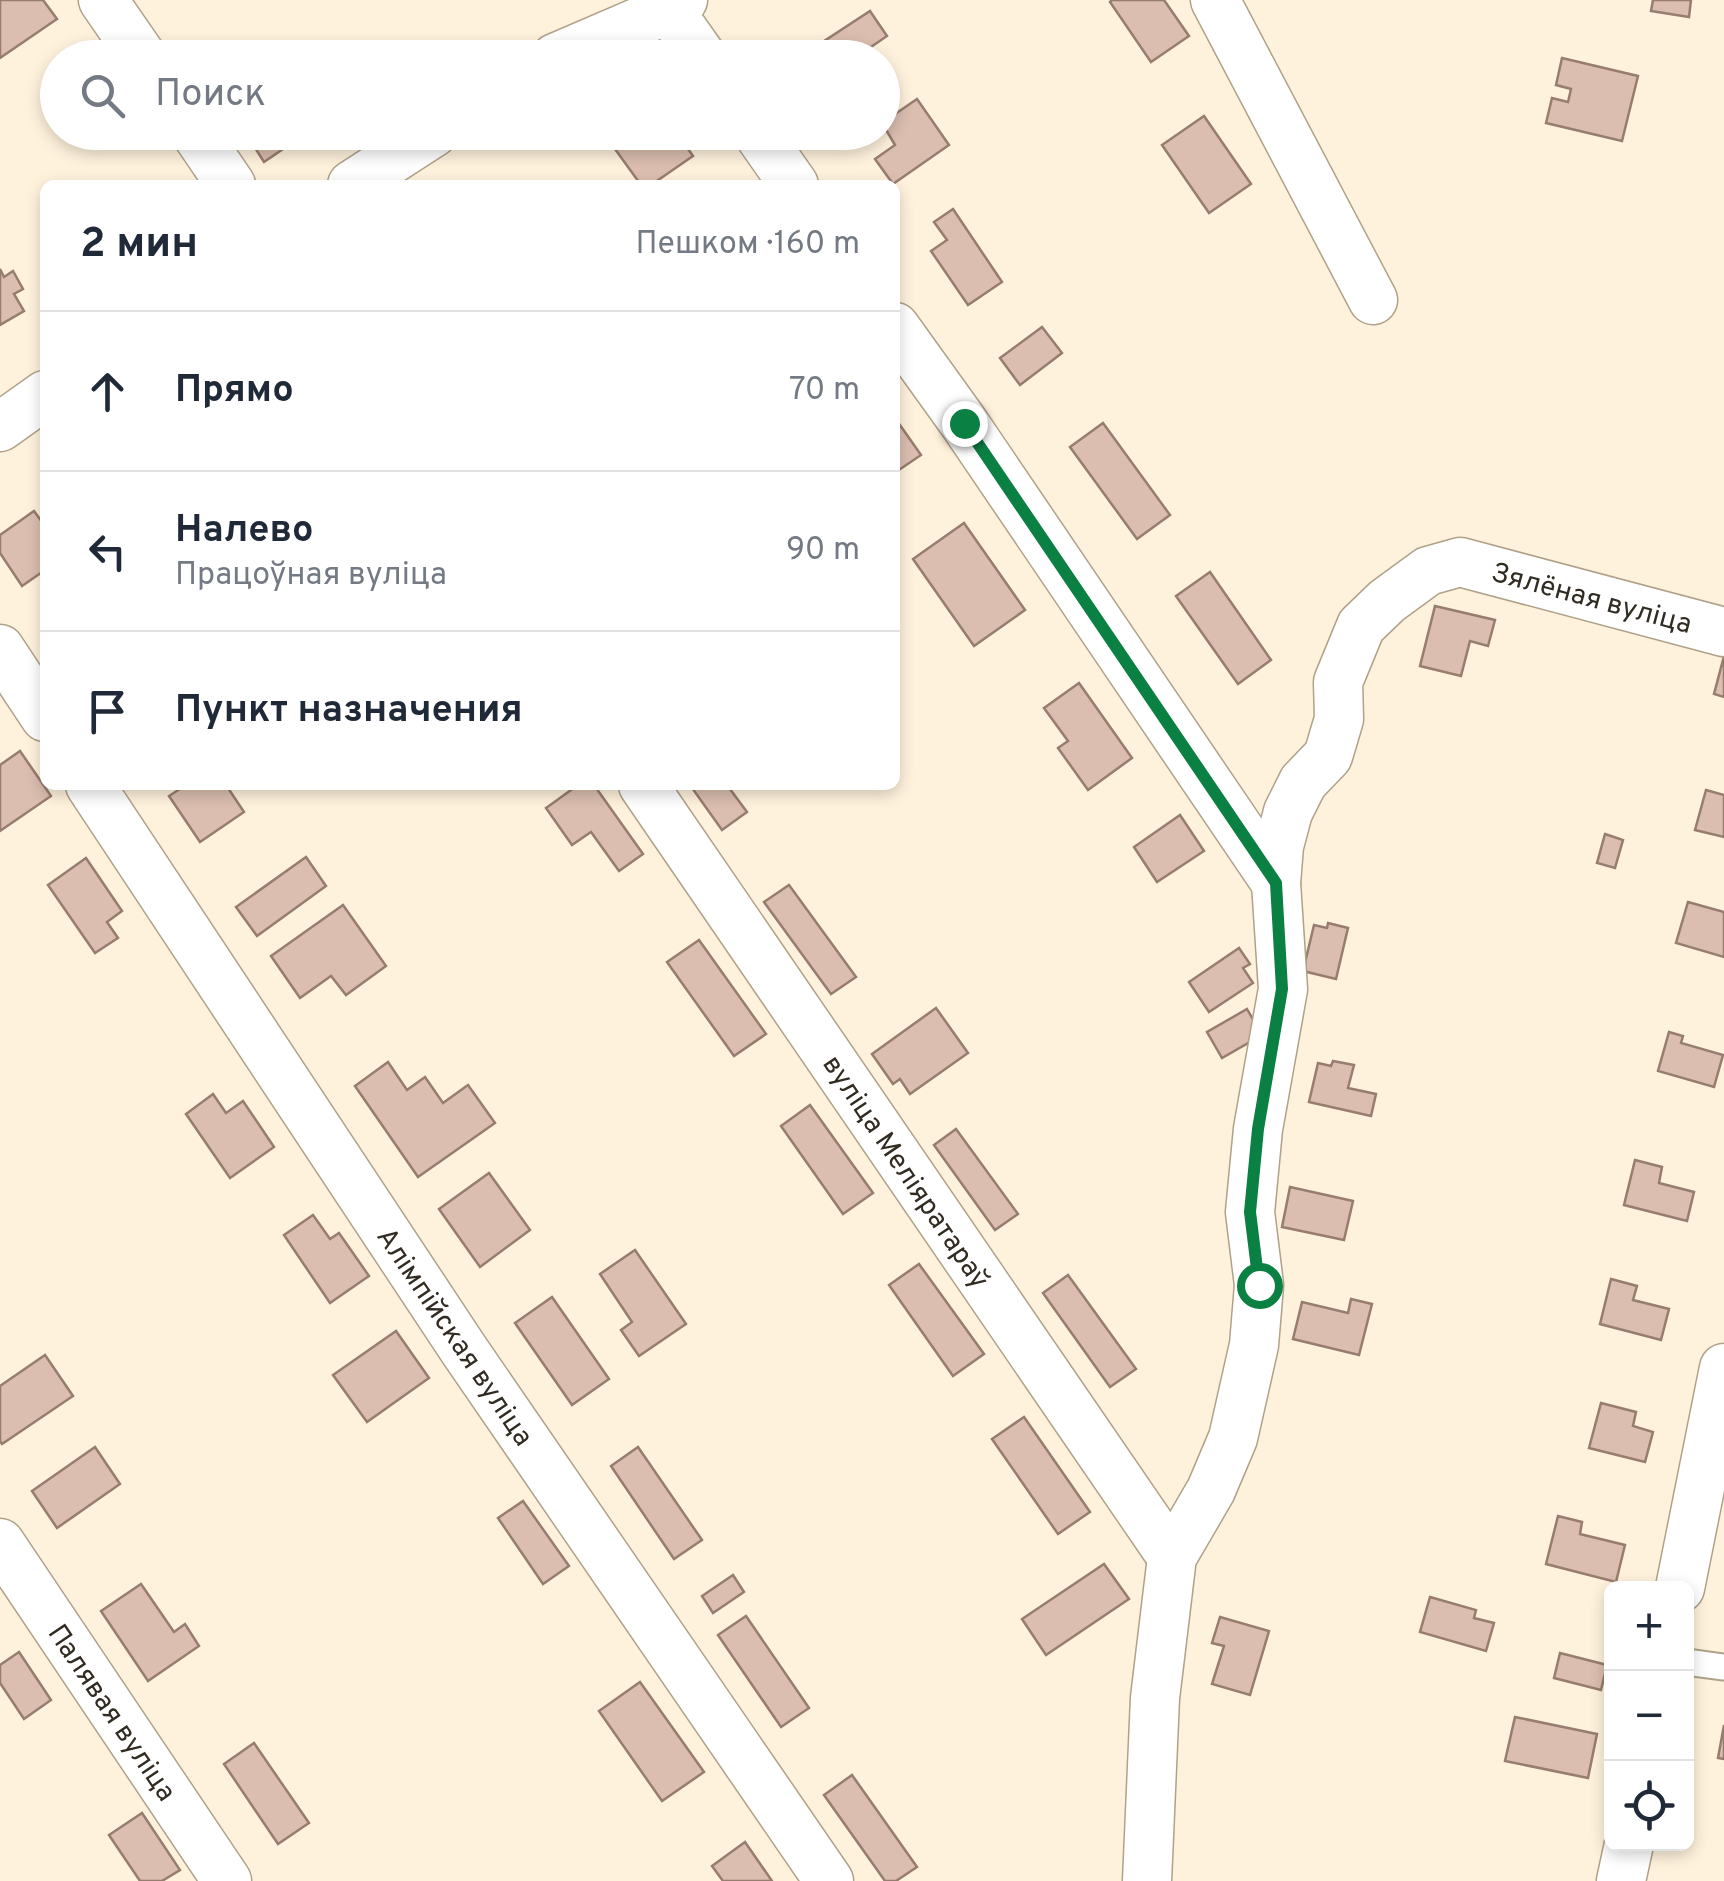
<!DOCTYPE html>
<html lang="ru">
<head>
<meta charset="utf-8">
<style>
	body { margin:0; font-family:Overpass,sans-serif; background:#f2f2f3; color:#1f2937 }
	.controls { position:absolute; right:30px; bottom:30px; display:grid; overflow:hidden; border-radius:15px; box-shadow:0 5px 15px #0003 }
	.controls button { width:90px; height:90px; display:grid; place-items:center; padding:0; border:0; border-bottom:2px solid #e0e1e3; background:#fff; color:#1f2937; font:50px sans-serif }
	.stop { position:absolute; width:30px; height:30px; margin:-22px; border:8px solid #0b8043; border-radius:50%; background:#fff }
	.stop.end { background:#0b8043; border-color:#fff; box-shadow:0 2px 10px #0008 }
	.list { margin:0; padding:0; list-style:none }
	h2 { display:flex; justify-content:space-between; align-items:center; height:130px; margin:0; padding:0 40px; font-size:42px }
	h2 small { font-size:32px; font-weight:400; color:#747a83 }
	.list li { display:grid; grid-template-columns:65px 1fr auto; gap:30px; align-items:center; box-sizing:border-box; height:160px; padding:0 40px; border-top:2px solid #e0e1e3 }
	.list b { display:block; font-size:38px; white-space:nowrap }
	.list p { margin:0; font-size:32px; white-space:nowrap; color:#747a83 }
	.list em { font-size:32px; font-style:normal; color:#747a83 }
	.icon { flex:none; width:55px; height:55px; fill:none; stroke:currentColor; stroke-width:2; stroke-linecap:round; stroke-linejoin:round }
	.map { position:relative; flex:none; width:1724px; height:1881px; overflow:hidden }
	.search { position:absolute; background:#fff; box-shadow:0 5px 15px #0003; left:40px; top:40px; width:860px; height:110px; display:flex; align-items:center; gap:25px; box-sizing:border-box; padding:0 35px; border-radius:55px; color:#747a83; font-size:38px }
	.panel { position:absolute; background:#fff; box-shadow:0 5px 15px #0003; left:40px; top:180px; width:860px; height:610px; border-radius:15px }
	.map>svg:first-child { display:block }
	.building { fill:#dbbeb0; stroke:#977d6f; stroke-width:2.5 }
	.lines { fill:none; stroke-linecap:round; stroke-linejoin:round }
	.lane-casing { stroke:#b0a189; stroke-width:29 }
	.street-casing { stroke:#b0a189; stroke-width:51 }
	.lane { stroke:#fff; stroke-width:25 }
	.street { stroke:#fff; stroke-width:48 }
	.route { stroke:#0b8043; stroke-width:12 }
	.labels { text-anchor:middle; stroke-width:8; stroke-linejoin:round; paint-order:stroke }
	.street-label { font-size:28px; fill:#312b21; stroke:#fff }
</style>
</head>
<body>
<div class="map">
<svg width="1724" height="1881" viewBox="0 0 1724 1881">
	<rect width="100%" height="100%" fill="#fff2dd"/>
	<g class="building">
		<path d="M 0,0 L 43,0 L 57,19 L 0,58 Z"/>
		<path d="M 1112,0 L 1164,0 L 1189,36 L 1151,62 L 1110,2 Z"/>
		<path d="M 1653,0 L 1691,0 L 1689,17 L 1651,11 Z"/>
		<path d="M 870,11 L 887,36 L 855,58 L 809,58 L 806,53 Z"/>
		<path d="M 1562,58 L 1638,76 L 1622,141 L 1546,123 L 1552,98 L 1568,102 L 1571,89 L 1556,85 Z"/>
		<path d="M 917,99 L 949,145 L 893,184 L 875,159 L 895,145 L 882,123 Z"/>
		<path d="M 1204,116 L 1251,184 L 1209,213 L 1162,145 Z"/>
		<path d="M 245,132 L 308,132 L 264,162 Z"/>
		<path d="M 661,132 L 676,132 L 693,156 L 651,185 L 641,185 L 615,149 L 631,137 L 639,148 Z"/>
		<path d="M 953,209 L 1002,282 L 968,305 L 931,251 L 947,240 L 934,222 Z"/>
		<path d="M 0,269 L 4,277 L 13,271 L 23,289 L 14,294 L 24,311 L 0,325 Z"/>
		<path d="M 1042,327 L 1062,353 L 1020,385 L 1000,358 Z"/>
		<path d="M 895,418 L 921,455 L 896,472 L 895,471 Z"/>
		<path d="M 1103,423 L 1170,515 L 1137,539 L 1070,447 Z"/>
		<path d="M 34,511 L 45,526 L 45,570 L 22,586 L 0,553 L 0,535 Z"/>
		<path d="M 964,523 L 1025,610 L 974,646 L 913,559 Z"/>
		<path d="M 1210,572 L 1271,660 L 1238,684 L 1176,596 Z"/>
		<path d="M 1435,606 L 1495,620 L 1488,646 L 1470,641 L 1461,676 L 1420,666 Z"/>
		<path d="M 1724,656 L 1724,697 L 1714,694 Z"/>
		<path d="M 1079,683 L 1132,758 L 1088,790 L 1058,748 L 1068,741 L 1044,708 Z"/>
		<path d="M 20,751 L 51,796 L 0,831 L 0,765 Z"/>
		<path d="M 186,785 L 226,785 L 244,812 L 200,842 L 169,796 Z"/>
		<path d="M 578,785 L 594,785 L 643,854 L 619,871 L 591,832 L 572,845 L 546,808 Z"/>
		<path d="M 690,785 L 727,785 L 747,812 L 722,830 Z"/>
		<path d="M 1706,790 L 1724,795 L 1724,837 L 1695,830 Z"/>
		<path d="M 1180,815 L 1204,851 L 1157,882 L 1134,847 Z"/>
		<path d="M 1605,834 L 1623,840 L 1615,868 L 1597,863 Z"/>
		<path d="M 306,857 L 326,886 L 257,936 L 236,907 Z"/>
		<path d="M 86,858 L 122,911 L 107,922 L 118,938 L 95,953 L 48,885 Z"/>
		<path d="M 789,885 L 856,977 L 831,994 L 764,902 Z"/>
		<path d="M 1688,902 L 1724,912 L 1724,957 L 1676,943 Z"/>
		<path d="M 343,905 L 386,966 L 346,995 L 331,976 L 300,998 L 271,956 Z"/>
		<path d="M 1328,923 L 1348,928 L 1336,979 L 1303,971 L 1314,925 L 1327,928 Z"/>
		<path d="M 699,940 L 766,1034 L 734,1056 L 667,962 Z"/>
		<path d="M 1239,948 L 1250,964 L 1243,968 L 1253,983 L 1209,1012 L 1189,982 Z"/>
		<path d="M 936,1008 L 968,1053 L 910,1094 L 900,1079 L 893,1084 L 872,1054 Z"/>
		<path d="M 1247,1009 L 1262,1035 L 1222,1058 L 1207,1032 Z"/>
		<path d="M 1669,1032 L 1683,1036 L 1681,1043 L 1723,1055 L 1714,1087 L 1658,1071 Z"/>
		<path d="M 1333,1061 L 1354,1065 L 1348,1088 L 1376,1094 L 1371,1116 L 1309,1102 L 1318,1063 L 1331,1066 Z"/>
		<path d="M 388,1062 L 407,1090 L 425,1077 L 443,1103 L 468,1085 L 495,1123 L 418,1177 L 355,1086 Z"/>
		<path d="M 213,1094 L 226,1113 L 243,1101 L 274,1147 L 230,1178 L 186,1114 Z"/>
		<path d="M 810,1105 L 873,1193 L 843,1214 L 781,1126 Z"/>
		<path d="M 956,1129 L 1018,1214 L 995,1230 L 934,1145 Z"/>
		<path d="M 1635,1160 L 1662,1167 L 1659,1183 L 1694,1192 L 1687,1221 L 1624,1205 Z"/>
		<path d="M 489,1173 L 530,1230 L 480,1267 L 439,1209 Z"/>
		<path d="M 1290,1187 L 1353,1201 L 1344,1240 L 1282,1227 Z"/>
		<path d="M 313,1215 L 330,1239 L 339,1233 L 369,1276 L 330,1303 L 284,1235 Z"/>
		<path d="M 635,1250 L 686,1324 L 639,1356 L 621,1330 L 632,1322 L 600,1274 Z"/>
		<path d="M 919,1264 L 984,1354 L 953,1376 L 889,1285 Z"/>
		<path d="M 1068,1275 L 1136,1369 L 1110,1387 L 1043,1293 Z"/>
		<path d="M 1611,1279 L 1637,1286 L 1633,1300 L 1669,1309 L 1661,1340 L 1600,1324 Z"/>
		<path d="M 552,1297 L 609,1379 L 572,1405 L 515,1323 Z"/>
		<path d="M 1351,1299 L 1372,1304 L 1359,1355 L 1293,1339 L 1302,1302 L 1348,1313 Z"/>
		<path d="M 396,1331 L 429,1378 L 367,1422 L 333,1375 Z"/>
		<path d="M 45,1355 L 73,1396 L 2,1444 L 0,1441 L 0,1386 Z"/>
		<path d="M 1601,1403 L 1636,1412 L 1633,1426 L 1653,1432 L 1645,1462 L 1589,1448 Z"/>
		<path d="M 1024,1417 L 1090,1512 L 1058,1534 L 992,1439 Z"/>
		<path d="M 95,1447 L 120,1484 L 57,1528 L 32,1491 Z"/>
		<path d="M 638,1447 L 702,1540 L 674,1559 L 611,1466 Z"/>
		<path d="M 523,1501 L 569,1566 L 543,1584 L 498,1518 Z"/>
		<path d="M 1558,1516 L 1582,1522 L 1580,1534 L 1625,1545 L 1616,1582 L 1546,1564 Z"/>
		<path d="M 1104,1564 L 1129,1599 L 1046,1655 L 1022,1619 Z"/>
		<path d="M 733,1575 L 744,1592 L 713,1613 L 702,1596 Z"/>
		<path d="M 141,1584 L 174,1632 L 185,1624 L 199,1646 L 148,1681 L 101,1611 Z"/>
		<path d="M 1430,1597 L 1476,1610 L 1474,1618 L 1494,1623 L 1486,1651 L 1420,1632 Z"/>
		<path d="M 746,1616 L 809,1708 L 781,1727 L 718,1635 Z"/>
		<path d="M 1220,1617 L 1269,1631 L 1250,1695 L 1212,1684 L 1224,1646 L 1212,1643 Z"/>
		<path d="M 19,1652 L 51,1700 L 24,1719 L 0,1683 L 0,1665 Z"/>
		<path d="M 1560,1653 L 1607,1665 L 1601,1690 L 1554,1678 Z"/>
		<path d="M 640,1682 L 704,1772 L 662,1801 L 599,1711 Z"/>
		<path d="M 1515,1717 L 1597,1734 L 1588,1778 L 1505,1761 Z"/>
		<path d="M 1724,1725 L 1724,1759 L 1718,1758 Z"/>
		<path d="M 254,1743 L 309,1823 L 278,1844 L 224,1764 Z"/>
		<path d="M 852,1775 L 917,1867 L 896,1881 L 885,1881 L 824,1795 Z"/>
		<path d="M 142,1813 L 180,1870 L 162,1881 L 140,1881 L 109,1835 Z"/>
		<path d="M 745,1842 L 772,1881 L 723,1881 L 712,1866 Z"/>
	</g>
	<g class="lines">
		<defs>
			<path id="lane" d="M 1686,1662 L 1724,1667"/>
			<g id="street">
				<path d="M 103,0 L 143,58"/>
				<path d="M 662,0 L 703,58"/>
				<path d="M 1215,0 L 1373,300"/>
				<path d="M 555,58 L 669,9 L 683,0"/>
				<path d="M 195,132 L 231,185"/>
				<path d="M 757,132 L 794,185"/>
				<path d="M 352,185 L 434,132"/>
				<path d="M 895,327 L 964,423 L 1276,883"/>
				<path d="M 0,427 L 45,395"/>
				<path d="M 0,649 L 45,717"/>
				<path d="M 90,785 L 464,1350 L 829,1881"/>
				<path d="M 643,785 L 1172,1557"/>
				<path d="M 0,1543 L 227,1881"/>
				<path d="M 1680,1588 L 1724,1368"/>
				<path d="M 1147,1881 L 1155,1698 L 1172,1557 L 1211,1490 L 1233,1438 L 1254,1345 L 1259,1285 L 1250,1212 L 1258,1129 L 1283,989 L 1276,883 L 1279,846 L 1288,812 L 1303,782 L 1328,756 L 1339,719 L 1338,682 L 1361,626 L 1387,601 L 1428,571 L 1460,562 L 1724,632"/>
				<path d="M 1621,1881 L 1629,1844"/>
			</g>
		</defs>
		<use href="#lane" class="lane-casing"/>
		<use href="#street" class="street-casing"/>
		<use href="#lane" class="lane"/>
		<use href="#street" class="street"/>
	</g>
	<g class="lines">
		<path class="route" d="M 964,423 L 1276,883 L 1282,989 L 1258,1129 L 1250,1212 L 1259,1285"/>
	</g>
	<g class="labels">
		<g class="street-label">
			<text transform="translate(1592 597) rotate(15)" y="10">Зялёная вуліца</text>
			<text transform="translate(907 1171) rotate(56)" y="10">вуліца Меліяратараў</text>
			<text transform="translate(456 1336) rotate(56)" y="10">Алімпійская вуліца</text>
			<text transform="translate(113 1712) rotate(56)" y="10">Палявая вуліца</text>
		</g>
	</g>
</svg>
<div class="controls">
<button>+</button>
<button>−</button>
<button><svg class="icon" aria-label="locate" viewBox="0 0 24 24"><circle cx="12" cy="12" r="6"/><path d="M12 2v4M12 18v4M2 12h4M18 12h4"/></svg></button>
</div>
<div class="stop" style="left:1259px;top:1285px"></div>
<div class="stop end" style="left:964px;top:423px"></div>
<div class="search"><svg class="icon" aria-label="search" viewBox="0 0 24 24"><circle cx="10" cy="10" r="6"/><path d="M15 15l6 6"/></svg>Поиск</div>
<section class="panel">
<h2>2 мин<small>Пешком · 160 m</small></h2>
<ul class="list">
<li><svg class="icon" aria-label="ahead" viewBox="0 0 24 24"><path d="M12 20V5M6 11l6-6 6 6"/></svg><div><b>Прямо</b></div><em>70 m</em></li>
<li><svg class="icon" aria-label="left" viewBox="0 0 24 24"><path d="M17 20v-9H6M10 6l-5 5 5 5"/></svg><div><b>Налево</b><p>Працоўная вуліца</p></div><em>90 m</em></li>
<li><svg class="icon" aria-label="arrive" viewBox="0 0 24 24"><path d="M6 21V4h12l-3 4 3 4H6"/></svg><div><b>Пункт назначения</b></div></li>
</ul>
</section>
</div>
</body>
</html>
